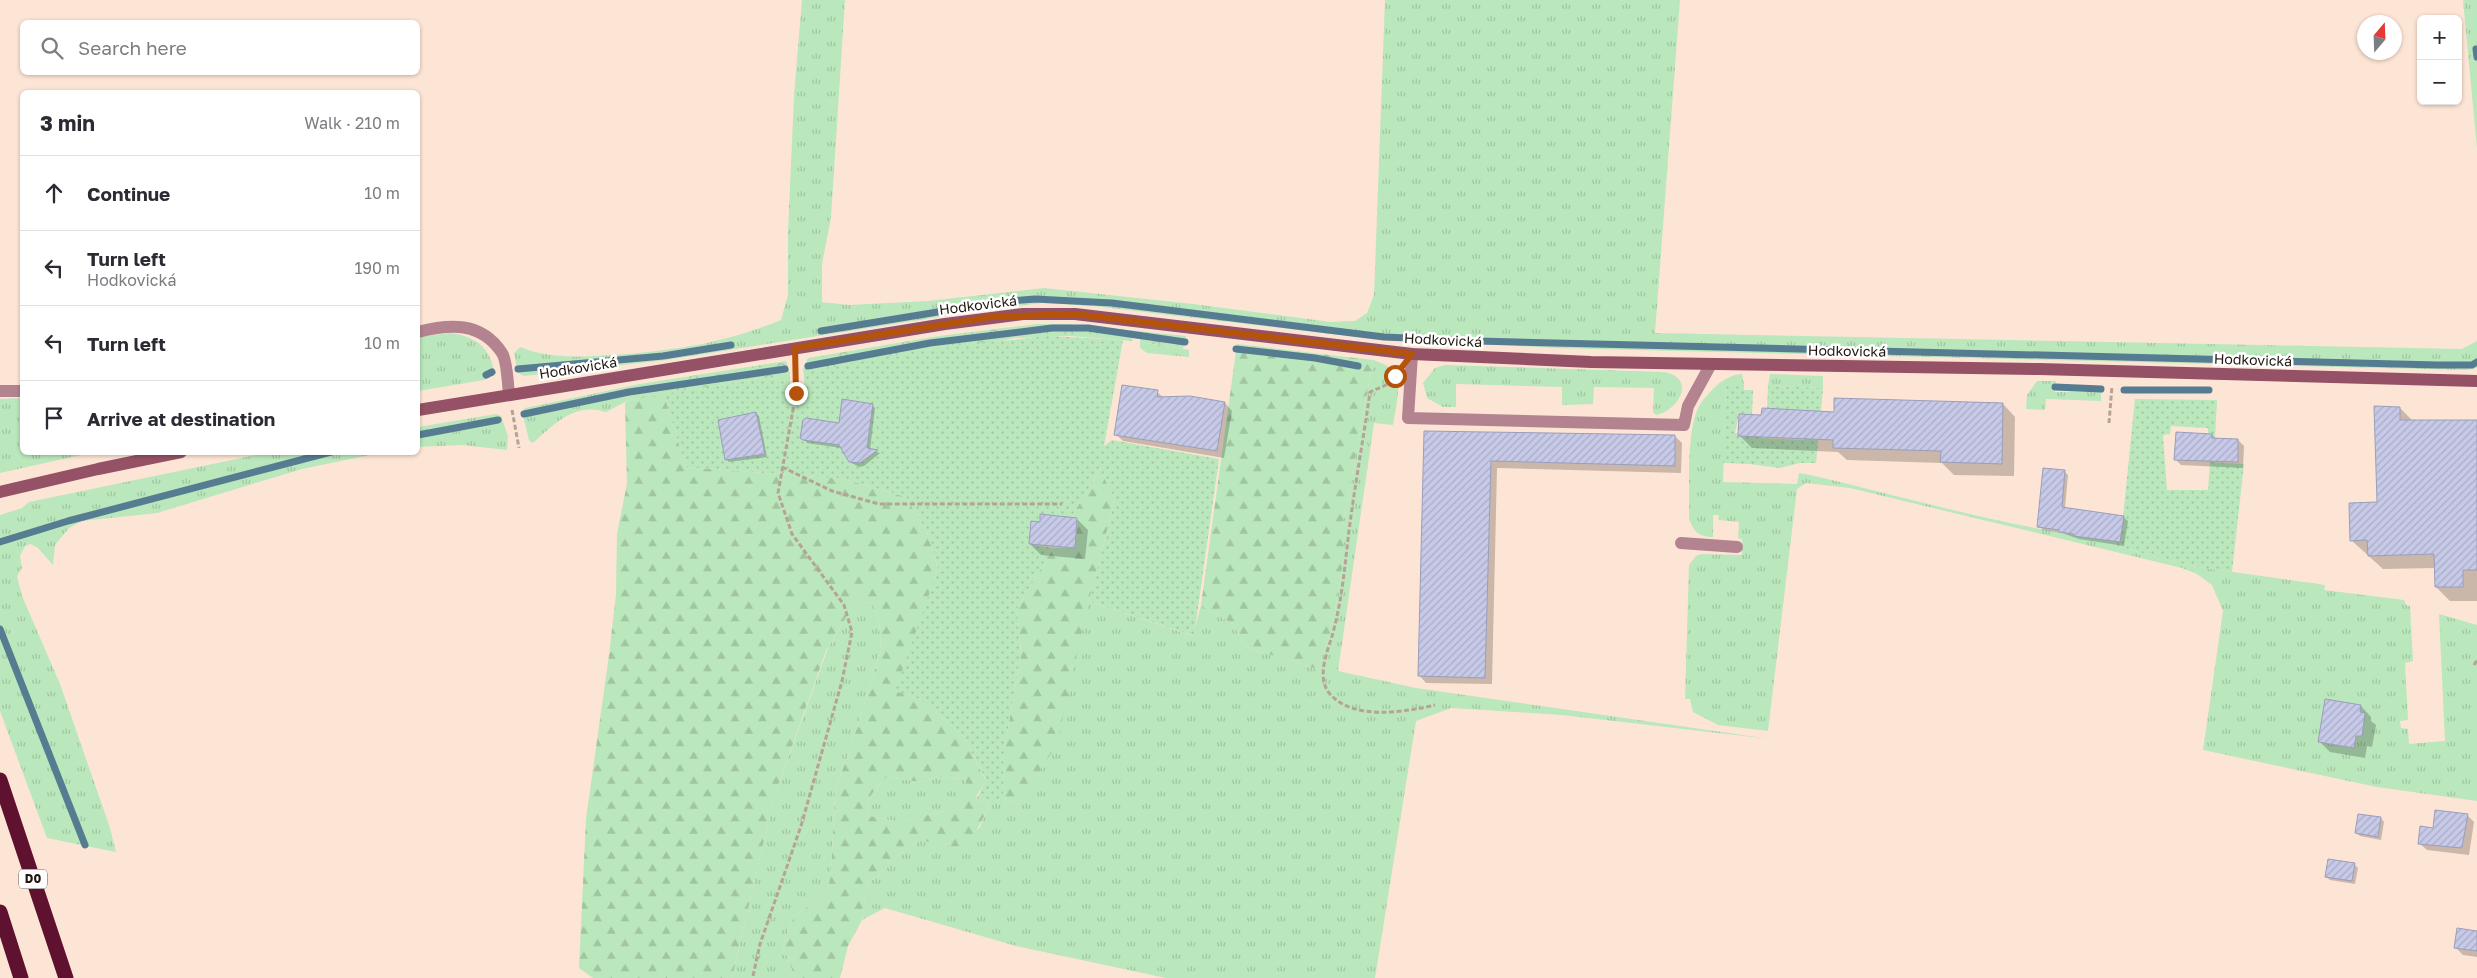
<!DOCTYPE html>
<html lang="en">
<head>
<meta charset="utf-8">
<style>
	body { margin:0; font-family:"Golos Text",sans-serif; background:#f2f2f3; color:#2b2b33 }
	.controls { position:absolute; right:15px; top:15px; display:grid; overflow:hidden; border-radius:8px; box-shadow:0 1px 4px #0004 }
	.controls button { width:45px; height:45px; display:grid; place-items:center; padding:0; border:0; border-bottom:1px solid #e1e1e2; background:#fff; color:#2b2b33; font:25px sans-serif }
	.compass { position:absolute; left:2357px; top:15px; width:45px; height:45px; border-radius:50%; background:#fff; box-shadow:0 1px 4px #0004; rotate:19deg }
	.stop { position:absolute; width:15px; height:15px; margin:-11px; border:4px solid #b45309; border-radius:50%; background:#fff }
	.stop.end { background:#b45309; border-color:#fff; box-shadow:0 1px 5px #0008 }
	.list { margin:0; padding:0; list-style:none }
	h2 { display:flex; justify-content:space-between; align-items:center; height:65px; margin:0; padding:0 20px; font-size:21px }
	h2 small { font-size:16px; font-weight:400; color:#7c7c81 }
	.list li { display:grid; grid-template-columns:32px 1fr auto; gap:15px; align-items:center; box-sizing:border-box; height:75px; padding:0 20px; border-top:1px solid #e1e1e2 }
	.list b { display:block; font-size:19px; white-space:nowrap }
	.list p { margin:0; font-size:16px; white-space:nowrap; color:#7c7c81 }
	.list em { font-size:16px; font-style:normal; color:#7c7c81 }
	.icon { flex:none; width:28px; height:28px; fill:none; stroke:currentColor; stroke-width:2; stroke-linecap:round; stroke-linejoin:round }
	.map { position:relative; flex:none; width:2477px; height:978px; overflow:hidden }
	.search { position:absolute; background:#fff; box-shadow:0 1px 4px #0004; left:20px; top:20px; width:400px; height:55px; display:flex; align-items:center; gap:12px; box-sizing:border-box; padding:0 18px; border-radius:8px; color:#7c7c81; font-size:19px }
	.panel { position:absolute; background:#fff; box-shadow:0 1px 4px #0004; left:20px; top:90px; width:400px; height:365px; border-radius:8px }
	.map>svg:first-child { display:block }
	.grass { fill:url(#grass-tufts) }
	.forest { fill:url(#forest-firs) }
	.park { fill:url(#park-crowns) }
	.garden { fill:url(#garden-dots) }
	.shadow { fill:#0003 }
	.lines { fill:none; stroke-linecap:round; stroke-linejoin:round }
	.stream { stroke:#567c91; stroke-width:7 }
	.building { fill:url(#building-hatch); stroke:#9b9eba }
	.path { stroke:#b7a396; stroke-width:3; stroke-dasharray:5 2.5; stroke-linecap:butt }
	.lane { stroke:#b48390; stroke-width:12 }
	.secondary { stroke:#955165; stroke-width:12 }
	.highway { stroke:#5e1230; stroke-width:15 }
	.route { stroke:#b45309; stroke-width:6 }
	.labels { text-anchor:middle; stroke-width:5; stroke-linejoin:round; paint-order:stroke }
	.shield { fill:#fff; stroke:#635c57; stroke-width:1 }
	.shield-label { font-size:12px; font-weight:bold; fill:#20160f }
	.street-label { font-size:14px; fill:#20160f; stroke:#fff }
</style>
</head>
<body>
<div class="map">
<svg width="2477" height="978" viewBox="0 0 2477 978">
	<defs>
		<pattern id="grass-tufts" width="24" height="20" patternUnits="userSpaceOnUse" patternTransform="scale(1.25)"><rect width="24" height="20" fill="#bae7bc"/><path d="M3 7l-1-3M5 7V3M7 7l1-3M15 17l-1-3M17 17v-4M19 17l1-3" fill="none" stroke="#a0c5a0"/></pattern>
		<pattern id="forest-firs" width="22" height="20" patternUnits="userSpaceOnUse" patternTransform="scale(1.25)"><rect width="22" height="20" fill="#bae7bc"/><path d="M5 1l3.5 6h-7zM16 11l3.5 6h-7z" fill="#a0c5a0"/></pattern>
		<pattern id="park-crowns" width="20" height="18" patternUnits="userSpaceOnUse" patternTransform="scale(1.25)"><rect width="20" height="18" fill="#bae7bc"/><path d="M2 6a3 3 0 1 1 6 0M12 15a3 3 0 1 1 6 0" fill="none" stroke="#a0c5a0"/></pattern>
		<pattern id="garden-dots" width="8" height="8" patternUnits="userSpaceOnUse" patternTransform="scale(1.25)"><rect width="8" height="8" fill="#bae7bc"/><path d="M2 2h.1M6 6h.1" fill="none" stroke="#a0c5a0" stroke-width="1.8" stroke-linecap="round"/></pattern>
		<pattern id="building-hatch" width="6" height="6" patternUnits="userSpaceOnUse" patternTransform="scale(1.25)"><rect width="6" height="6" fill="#c6c9e7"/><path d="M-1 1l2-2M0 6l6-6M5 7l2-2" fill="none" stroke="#aaacc5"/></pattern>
	</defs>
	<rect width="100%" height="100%" fill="#fde5d5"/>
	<g class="grass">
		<path d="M 802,0 L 845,0 L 831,217 L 822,264 L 822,302 L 849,305 L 928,301 L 1044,288 L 1193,304 L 1331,322 L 1355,321 L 1367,313 L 1374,295 L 1385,0 L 1680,0 L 1655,333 L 2462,349 L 2477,341 L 2477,368 L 2466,370 L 1555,348 L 1365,338 L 1093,306 L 1043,303 L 989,309 L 666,360 L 524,376 L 518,373 L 514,353 L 520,347 C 550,359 581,357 614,355 C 673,351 725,343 781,320 L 788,295 L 788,232 L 794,96 Z"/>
		<path d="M 2463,0 L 2477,0 L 2477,148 Z"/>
		<path d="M 450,333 C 475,336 492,348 494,375 L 484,380 L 418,391 L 418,337 Z"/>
		<path d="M 1140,342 L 1189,350 L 1189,357 L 1147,353 L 1140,348 Z"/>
		<path d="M 1373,360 C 1379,362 1387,365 1392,369 C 1404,381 1395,410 1393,425 L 1374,423 L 1338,671 L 1416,688 L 1770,739 L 1562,715 L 1451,708 L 1416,721 L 1375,978 L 1166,978 L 1016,946 L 885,908 L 862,920 L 868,882 L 882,874 L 891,860 L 920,840 L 939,842 L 956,848 L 980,827 L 990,803 L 1003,798 L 1018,805 L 1089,601 L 1193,636 L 1201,605 L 1233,624 L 1246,647 L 1317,669 L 1332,629 L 1343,562 L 1343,525 Z"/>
		<path d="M 1445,365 L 1664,372 C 1697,378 1679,410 1656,415 L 1653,412 L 1654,388 L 1594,387 L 1593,404 L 1562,405 L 1562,387 L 1456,384 L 1456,407 L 1443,407 L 1427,398 L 1423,383 L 1435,368 Z"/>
		<path d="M 1742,374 L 1744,385 L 1726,385 L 1723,482 L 1797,484 L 1799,473 L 1815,476 C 1916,500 2017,530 2121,541 L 2120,547 L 2191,566 L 2325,585 L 2324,590 L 2404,600 L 2406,605 L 2410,606 L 2413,661 L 2405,663 L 2408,720 L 2400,721 L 2401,728 L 2408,729 L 2409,744 L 2445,741 L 2439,614 L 2477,625 L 2477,801 L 2377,787 L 2203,750 L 2223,611 L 2212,585 L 2197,574 L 2182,568 L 1850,488 L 1806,483 L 1797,489 L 1768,731 L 1718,725 L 1693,712 L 1690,699 L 1685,699 L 1689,565 L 1696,556 L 1701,554 L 1742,555 L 1742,539 L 1738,538 L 1739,522 L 1718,520 L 1719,515 L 1713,515 L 1713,537 C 1699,537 1694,532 1689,519 C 1690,489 1686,434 1698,408 C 1702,400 1709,393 1715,387 C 1724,379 1731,375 1742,374 Z"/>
		<path d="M 1770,374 L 1823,376 L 1823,388 L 1768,386 Z"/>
		<path d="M 2037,381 L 2056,381 L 2055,392 L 2101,392 L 2101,401 L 2046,399 L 2045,410 L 2026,409 L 2027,395 Z"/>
		<path d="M 640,384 L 641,398 L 629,400 L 606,412 C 575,402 554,424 533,443 L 529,440 L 522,411 L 525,408 Z"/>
		<path d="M 22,398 L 22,452 L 90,453 L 0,473 L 0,399 Z"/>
		<path d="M 496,414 L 501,416 L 508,436 L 507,450 L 462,445 L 418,447 L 418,427 Z"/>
		<path d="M 270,452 L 379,453 L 302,469 L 157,513 L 82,521 L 69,528 L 55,545 L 53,565 L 38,548 L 31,544 L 25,546 L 20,556 L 22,568 L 17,576 L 22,596 L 60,684 L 110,828 L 116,852 L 47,838 L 0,711 L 0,515 L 22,508 L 29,502 Z"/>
		<path d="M 855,602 L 872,603 L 879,620 L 881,650 L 849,753 L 835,789 L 831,876 L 825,896 L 794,916 L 783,946 L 795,978 L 732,978 L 774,797 L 828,648 Z"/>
		<path d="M 887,777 L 920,782 L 939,777 L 964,779 L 971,791 L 977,795 L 976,800 L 955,800 L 944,811 L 900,822 L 870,816 L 866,803 L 876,788 Z"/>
	</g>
	<g class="forest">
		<path d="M 1237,344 L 1373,360 L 1343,525 L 1343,562 L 1332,629 L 1317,669 L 1246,647 L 1233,624 L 1201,605 Z"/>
		<path d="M 664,394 L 686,467 L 844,479 L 906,497 L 927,532 L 938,569 L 896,691 L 919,699 L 962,734 L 986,781 L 977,795 L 971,791 L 964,779 L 939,777 L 920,782 L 887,777 L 876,788 L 866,803 L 870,816 L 900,822 L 944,811 L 955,800 L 976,800 L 990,803 C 982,822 975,838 956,848 L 939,842 L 919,841 L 891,860 L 882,874 L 868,882 L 862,920 L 848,946 L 840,978 L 795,978 L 783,946 L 794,916 L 825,896 L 831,876 L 835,789 L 849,753 L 881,650 L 879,620 L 872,603 L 855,602 L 826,651 L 774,797 L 732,978 L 593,978 L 579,968 L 586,819 L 609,655 L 616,594 L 617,534 L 627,484 L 625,403 L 629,400 Z"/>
		<path d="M 1100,469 L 1115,500 L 1089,601 L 1057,744 L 1018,805 L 1003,798 L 1004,750 L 1021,654 L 1017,609 L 1053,548 L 1075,548 L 1078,519 L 1071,518 Z"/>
	</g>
	<g class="park">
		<path d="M 1037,324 L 1068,324 L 1186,336 L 1183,349 L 1140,342 L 1140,339 L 1133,338 L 1132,341 L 1069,336 L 1014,338 L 805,387 L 803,369 L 808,358 L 939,336 Z"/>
		<path d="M 786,361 L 790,373 L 790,387 L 782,386 L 783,379 L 764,378 L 641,398 L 640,384 Z"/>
	</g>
	<g class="garden">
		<path d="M 1047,336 L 1123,340 L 1104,446 L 1112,440 L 1219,459 L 1194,636 L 1089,601 L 1115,500 L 1100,469 L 1071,518 L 1040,515 L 1040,522 L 1031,521 L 1029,544 L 1053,548 L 1017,609 L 1021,654 L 1004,750 L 1003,798 L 990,803 L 976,800 L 986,780 L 962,734 L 919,699 L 895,691 L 938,569 L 927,532 L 906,497 L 844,479 L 686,467 L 664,394 L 764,378 L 784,379 L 783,386 L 805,387 L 806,372 L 917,351 Z"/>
		<path d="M 1726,385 L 1744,385 L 1744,390 L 1753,390 L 1752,415 L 1739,414 L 1735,433 L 1761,434 L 1761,438 L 1804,440 L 1805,412 L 1767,410 L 1768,386 L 1823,388 L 1816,463 L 1800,463 L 1780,468 L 1749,464 L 1723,463 Z"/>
		<path d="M 2135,399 L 2217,400 L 2215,438 L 2208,437 L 2208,428 L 2171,426 L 2170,434 L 2163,435 L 2167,490 L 2208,490 L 2210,462 L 2244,464 L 2232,572 L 2191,566 L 2120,547 Z"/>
	</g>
	<g class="shadow">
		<path d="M 1157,392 L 1164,398 L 1225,403 L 1232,411 L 1224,458 L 1123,441 L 1116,434 Z"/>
		<path d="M 2003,404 L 2015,417 L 2014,476 L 1954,475 L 1942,463 L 1847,460 L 1838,452 L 1752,448 L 1739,435 L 1763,417 Z"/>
		<path d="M 872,405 L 875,408 L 870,450 L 880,453 L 864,466 L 859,467 L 850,462 L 841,448 L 807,443 L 802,437 L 840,425 Z"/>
		<path d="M 2400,408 L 2413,421 L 2477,421 L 2477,601 L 2450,601 L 2436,587 L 2436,568 L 2383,569 L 2351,540 L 2378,504 Z"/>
		<path d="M 756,413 L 759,416 L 767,457 L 729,462 L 726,459 Z"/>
		<path d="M 1425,432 L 1675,436 L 1682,443 L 1681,473 L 1497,468 L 1492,684 L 1426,683 L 1419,675 Z"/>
		<path d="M 2212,435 L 2216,439 L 2238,440 L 2244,446 L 2243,468 L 2181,465 L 2176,460 Z"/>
		<path d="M 2064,471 L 2068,475 L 2065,508 L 2123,517 L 2128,521 L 2124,546 L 2079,539 L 2062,533 L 2043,530 L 2039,526 Z"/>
		<path d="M 1077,519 L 1088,530 L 1085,559 L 1041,555 L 1030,544 L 1041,523 Z"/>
		<path d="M 2361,706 L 2371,717 L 2371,721 L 2376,725 L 2372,747 L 2367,746 L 2365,758 L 2330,752 L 2319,741 Z"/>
		<path d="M 2359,815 L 2381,818 L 2384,822 L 2381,840 L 2360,836 L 2356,833 Z"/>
		<path d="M 2467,815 L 2474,822 L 2469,855 L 2427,850 L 2419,843 L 2434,829 Z"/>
		<path d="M 2354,864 L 2358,868 L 2355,884 L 2330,880 L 2326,877 Z"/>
		<path d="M 2477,932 L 2477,957 L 2463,955 L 2456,948 Z"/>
	</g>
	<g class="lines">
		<g class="stream">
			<path d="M 2476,49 L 2477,57"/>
			<path d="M 821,331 L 999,302 L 1035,299 L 1112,303 L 1384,337 L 1478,341 L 2438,365 L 2472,365 L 2477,362"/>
			<path d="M 1236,349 L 1315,358 L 1358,366"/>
			<path d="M 808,366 L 930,343 L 1052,328 L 1088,328 L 1185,342"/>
			<path d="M 518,369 L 663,356 L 731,345"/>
			<path d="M 486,375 L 492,372"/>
			<path d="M 2055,387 L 2101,389"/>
			<path d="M 2124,390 L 2209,390"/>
			<path d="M 524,414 L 629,392 L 785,369"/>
			<path d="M 418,435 L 498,420"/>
			<path d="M 0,542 L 68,521 L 331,452"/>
			<path d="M 0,629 L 85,845"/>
		</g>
	</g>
	<g class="building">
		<path d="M 1122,385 L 1158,390 L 1157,397 L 1190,396 L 1225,402 L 1217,451 L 1114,435 Z"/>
		<path d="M 1834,398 L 2003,403 L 2002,464 L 1940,462 L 1941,451 L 1833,448 L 1833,440 L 1738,436 L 1739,414 L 1761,415 L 1762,408 L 1834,412 Z"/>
		<path d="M 842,399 L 873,404 L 867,448 L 878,450 L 860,463 L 849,462 L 839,445 L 803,440 L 800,438 L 803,420 L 806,418 L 839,423 Z"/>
		<path d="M 2374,406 L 2400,407 L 2400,420 L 2477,420 L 2477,570 L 2463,570 L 2463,587 L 2435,587 L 2434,554 L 2368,556 L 2367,540 L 2350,541 L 2349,503 L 2377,502 Z"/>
		<path d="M 756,412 L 765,454 L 725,460 L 718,420 Z"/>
		<path d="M 1424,431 L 1675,435 L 1675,466 L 1491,461 L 1485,678 L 1418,676 Z"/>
		<path d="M 2176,432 L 2212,434 L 2212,438 L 2238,439 L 2238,462 L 2174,460 Z"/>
		<path d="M 2043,468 L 2065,470 L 2062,507 L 2124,516 L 2120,542 L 2074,536 L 2074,534 L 2059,532 L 2059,530 L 2037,527 Z"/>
		<path d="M 1040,514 L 1077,518 L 1075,548 L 1029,544 L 1031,521 L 1040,522 Z"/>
		<path d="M 2325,699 L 2361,705 L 2360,712 L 2365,713 L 2362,736 L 2356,736 L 2354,748 L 2318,742 Z"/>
		<path d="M 2435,810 L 2468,814 L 2462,848 L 2418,844 L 2420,826 L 2433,828 Z"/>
		<path d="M 2358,814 L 2381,817 L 2378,837 L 2355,833 Z"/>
		<path d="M 2328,859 L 2355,863 L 2352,881 L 2325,877 Z"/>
		<path d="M 2457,928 L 2477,931 L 2477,951 L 2454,948 Z"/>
	</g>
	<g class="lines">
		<g class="path">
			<path d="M 1392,379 L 1386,385 L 1370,392 C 1364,435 1356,479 1350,523 C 1345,561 1343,598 1332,636 C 1327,653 1316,678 1330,694 C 1354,721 1405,712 1435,705"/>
			<path d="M 512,410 L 519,448"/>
			<path d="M 2109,423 L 2112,386"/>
			<path d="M 782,467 L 832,491 L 879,504 L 1062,504"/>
			<path d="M 2474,665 L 2477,660"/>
			<path d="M 753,976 L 760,944 L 801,826 L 842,681 L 852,632 L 844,605 L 792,534 L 778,493 L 796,393 L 795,364"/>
		</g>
		<g class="lane">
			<path d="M 418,332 C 449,324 481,321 502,353 C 507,360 508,385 509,395"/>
			<path d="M 1412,354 L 1408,418 L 1684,425 L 1688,406 L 1711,364"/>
			<path d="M 0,391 L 22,391"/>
			<path d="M 1681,543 L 1737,547"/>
		</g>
		<g class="secondary">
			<path d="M 418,410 L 945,324 L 1023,314 L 1075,314 L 1412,354 L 1591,362 L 2039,369 L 2477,381"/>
			<path d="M 0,492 L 98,469 L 181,452"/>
		</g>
		<g class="highway">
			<path d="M 0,780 L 66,978"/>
			<path d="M 0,912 L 21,978"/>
		</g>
	</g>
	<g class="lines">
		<path class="route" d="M 796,393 L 795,348 L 991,317 L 1075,314 L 1412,354 L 1395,376"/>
	</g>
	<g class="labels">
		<rect class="shield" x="19" y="869.5" width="28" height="19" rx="4"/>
		<g class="shield-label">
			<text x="33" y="883">D0</text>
		</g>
		<g class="street-label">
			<text transform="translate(978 305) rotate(-7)" y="5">Hodkovická</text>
			<text transform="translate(1443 340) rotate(3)" y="5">Hodkovická</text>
			<text transform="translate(1847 351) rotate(1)" y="5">Hodkovická</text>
			<text transform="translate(2253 360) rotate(2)" y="5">Hodkovická</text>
			<text transform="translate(578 368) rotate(-9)" y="5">Hodkovická</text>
		</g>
	</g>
</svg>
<div class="controls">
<button>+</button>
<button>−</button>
</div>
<svg class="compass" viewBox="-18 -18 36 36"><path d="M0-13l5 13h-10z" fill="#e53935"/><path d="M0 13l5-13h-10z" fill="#7c7c81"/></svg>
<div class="stop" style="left:1395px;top:376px"></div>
<div class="stop end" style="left:796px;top:393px"></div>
<div class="search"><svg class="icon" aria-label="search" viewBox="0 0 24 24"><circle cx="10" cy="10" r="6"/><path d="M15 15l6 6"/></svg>Search here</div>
<section class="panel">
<h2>3 min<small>Walk · 210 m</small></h2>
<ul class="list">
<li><svg class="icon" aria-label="ahead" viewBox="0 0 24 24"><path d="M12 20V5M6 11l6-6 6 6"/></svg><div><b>Continue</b></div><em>10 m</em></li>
<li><svg class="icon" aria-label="left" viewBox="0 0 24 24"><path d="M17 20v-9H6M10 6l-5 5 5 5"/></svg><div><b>Turn left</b><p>Hodkovická</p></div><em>190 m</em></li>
<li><svg class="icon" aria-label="left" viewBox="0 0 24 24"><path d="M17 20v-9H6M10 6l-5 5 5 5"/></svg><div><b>Turn left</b></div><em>10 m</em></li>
<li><svg class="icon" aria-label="arrive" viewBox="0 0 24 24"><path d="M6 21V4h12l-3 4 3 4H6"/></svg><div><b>Arrive at destination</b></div></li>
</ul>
</section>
</div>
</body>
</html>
